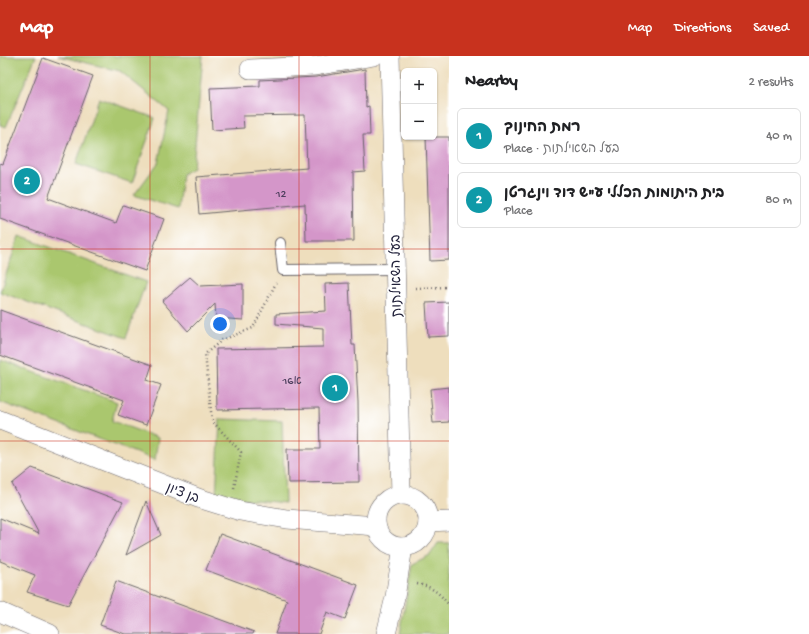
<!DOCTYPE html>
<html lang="en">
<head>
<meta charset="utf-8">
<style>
	body { margin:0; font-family:"Gochi Hand","Playpen Sans Hebrew",sans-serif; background:#f6f6f6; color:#202124 }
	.controls { position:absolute; right:12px; top:12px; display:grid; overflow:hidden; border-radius:6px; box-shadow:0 1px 3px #0004 }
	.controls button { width:36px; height:36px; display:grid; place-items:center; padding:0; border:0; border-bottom:1px solid #e0e0e0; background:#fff; color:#202124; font:20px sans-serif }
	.you { position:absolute; left:220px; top:268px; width:14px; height:14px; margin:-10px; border:3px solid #fff; border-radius:50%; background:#1a73e8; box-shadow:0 0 0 6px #1a73e833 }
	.badge { display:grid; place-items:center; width:26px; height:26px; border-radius:50%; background:#c8321e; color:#fff; font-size:13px; font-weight:700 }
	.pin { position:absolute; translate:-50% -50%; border:2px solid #fff; box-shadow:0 1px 4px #0006 }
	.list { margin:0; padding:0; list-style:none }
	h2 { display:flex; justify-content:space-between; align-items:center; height:52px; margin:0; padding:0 16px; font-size:17px }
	h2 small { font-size:13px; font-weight:400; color:#757577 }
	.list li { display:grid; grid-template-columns:26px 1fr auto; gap:12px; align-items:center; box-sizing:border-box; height:56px; margin:0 8px 8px; padding:0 8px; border:1px solid #e0e0e0; border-radius:6px }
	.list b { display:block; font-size:15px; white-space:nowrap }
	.list p { margin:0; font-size:13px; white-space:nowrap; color:#757577 }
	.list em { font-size:13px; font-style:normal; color:#757577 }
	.map { position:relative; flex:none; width:449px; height:578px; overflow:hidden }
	header { display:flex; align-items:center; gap:24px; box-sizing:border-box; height:56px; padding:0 20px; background:#c8321e; color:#fff }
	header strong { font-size:19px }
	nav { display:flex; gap:22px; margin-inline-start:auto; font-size:14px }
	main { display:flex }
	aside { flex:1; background:#fff }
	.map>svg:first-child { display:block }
	.green { fill:#aac76e; stroke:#667454 }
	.building { fill:#d496c9 }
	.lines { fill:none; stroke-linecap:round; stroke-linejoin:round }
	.service-casing { stroke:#696468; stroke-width:12 }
	.minor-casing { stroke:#696468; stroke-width:20 }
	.path { stroke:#696468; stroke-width:2.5; stroke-dasharray:1 3; stroke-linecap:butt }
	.service { stroke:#fff; stroke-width:10 }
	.minor { stroke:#fff; stroke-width:19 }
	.grid { fill:none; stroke:#c8321e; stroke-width:1; stroke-opacity:0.55 }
	.labels { text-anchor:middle; stroke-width:3; stroke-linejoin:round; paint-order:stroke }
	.number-label { font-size:12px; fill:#4e3f5e }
	.street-label { font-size:14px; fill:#22223b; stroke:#fff }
</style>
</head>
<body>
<header>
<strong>Map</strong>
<nav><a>Map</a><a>Directions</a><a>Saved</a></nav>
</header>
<main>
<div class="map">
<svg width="449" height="578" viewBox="0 0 449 578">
	<rect width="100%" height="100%" fill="#fff"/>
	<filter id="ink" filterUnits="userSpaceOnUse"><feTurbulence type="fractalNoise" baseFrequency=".025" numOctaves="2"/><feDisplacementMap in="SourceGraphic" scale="8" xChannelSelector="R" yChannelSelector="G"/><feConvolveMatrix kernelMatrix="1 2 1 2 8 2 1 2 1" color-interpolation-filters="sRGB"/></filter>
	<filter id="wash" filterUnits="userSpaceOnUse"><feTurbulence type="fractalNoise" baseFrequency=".012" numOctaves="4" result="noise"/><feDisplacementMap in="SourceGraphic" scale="16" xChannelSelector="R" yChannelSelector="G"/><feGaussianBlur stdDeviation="0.9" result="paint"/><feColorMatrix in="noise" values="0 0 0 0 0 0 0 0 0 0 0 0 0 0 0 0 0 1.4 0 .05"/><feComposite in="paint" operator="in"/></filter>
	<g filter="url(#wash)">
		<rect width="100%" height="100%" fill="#eedebd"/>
		<g class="green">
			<path d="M 0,0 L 36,0 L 6,71 L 0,69 Z"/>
			<path d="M 58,0 L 203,0 L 193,112 L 182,118 L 178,153 L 134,139 L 158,107 L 169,55 L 120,15 Z"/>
			<path d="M 99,42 L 155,62 L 132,127 L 76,108 Z"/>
			<path d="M 19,180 L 146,226 L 126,282 L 0,236 Z"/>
			<path d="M 0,304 L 117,346 L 112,365 L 158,382 L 155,404 L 0,346 Z"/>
			<path d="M 220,363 L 282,365 L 285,447 L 216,440 Z"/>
			<path d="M 438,487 L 449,487 L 449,578 L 400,578 L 412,508 L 430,499 Z"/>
		</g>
		<g id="blocks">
			<g class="building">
				<path d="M 43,2 L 93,20 L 48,142 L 116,167 L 123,149 L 164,163 L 145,215 L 0,163 L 0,107 L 3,108 Z"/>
				<path d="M 365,13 L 366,51 L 369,50 L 370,79 L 363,79 L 365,115 L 353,116 L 354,185 L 306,185 L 305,148 L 199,158 L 196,121 L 307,112 L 305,59 L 243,60 L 244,72 L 212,74 L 210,32 L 260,30 L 260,24 L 316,21 Z"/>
				<path d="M 426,81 L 449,81 L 449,204 L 430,205 Z"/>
				<path d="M 190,221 L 200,230 L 243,228 L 243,264 L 216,262 L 215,248 L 188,275 L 162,245 Z"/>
				<path d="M 349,227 L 352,289 L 355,289 L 358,346 L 359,426 L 288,427 L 287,393 L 320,393 L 319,352 L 217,354 L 216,293 L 323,291 L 323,272 L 276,268 L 276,258 L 326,255 L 325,228 Z"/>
				<path d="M 449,246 L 449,280 L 428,281 L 426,247 Z"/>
				<path d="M 0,254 L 152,309 L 147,324 L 161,329 L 146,369 L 118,359 L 124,344 L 0,299 Z"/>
				<path d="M 449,331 L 449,366 L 433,367 L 430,333 Z"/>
				<path d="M 32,412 L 123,446 L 68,549 L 27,536 L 35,519 L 0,505 L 0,462 L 39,478 L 12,428 Z"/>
				<path d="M 146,445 L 161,479 L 126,499 Z"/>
				<path d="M 220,478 L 358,529 L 345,563 L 327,556 L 319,578 L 275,578 L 287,544 L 206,514 Z"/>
				<path d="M 116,525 L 254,576 L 253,578 L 125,578 L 100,569 Z"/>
			</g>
		</g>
	</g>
	<g filter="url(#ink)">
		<use href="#blocks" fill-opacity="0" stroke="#696468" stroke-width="1"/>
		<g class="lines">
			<defs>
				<path id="service" d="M 280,187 L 283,214 L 395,213"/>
				<g id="minor">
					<path d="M 390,0 L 401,439"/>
					<path d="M 250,13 L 315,10 L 374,0"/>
					<path d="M 0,364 L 198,442 L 240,455 L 287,463 L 376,470"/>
					<circle cx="402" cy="465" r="26"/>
					<path d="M 428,466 L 449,465"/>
					<path d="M 0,556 L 50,578"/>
					<path d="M 386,578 L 395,541 L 403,491"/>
				</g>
			</defs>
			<use href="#service" class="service-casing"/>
			<use href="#minor" class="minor-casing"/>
			<g class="path">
				<path d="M 416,232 L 449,231"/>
				<path d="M 234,432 L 241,396 L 212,365 L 205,298 L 222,284 L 253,272 L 276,227"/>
				<path d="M 417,528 C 432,530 440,538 449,549"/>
			</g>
			<use href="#service" class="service"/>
			<use href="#minor" class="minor"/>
		</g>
	</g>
	<path class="grid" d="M 150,0 L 150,578M 299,0 L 299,578M 0,193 L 449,193M 0,385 L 449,385"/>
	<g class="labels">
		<g class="number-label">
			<text x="281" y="141">12</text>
			<text x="292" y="328">16א</text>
		</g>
		<g class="street-label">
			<text transform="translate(395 220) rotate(-91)" y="5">בעל השאילתות</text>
			<text transform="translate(183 436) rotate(21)" y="5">בן ציון</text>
		</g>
	</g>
</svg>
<div class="controls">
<button>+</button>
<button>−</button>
</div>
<div class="you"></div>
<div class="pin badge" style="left:335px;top:332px;background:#0f9aa8">1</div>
<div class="pin badge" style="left:27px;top:125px;background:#0f9aa8">2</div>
</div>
<aside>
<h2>Nearby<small>2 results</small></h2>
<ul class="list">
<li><span class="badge" style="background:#0f9aa8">1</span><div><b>רמת החינוך</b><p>Place · בעל השאילתות</p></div><em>40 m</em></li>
<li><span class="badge" style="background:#0f9aa8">2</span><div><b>בית היתומות הכללי ע&quot;ש דוד וינגרטן</b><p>Place</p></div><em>80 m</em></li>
</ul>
</aside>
</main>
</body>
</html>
